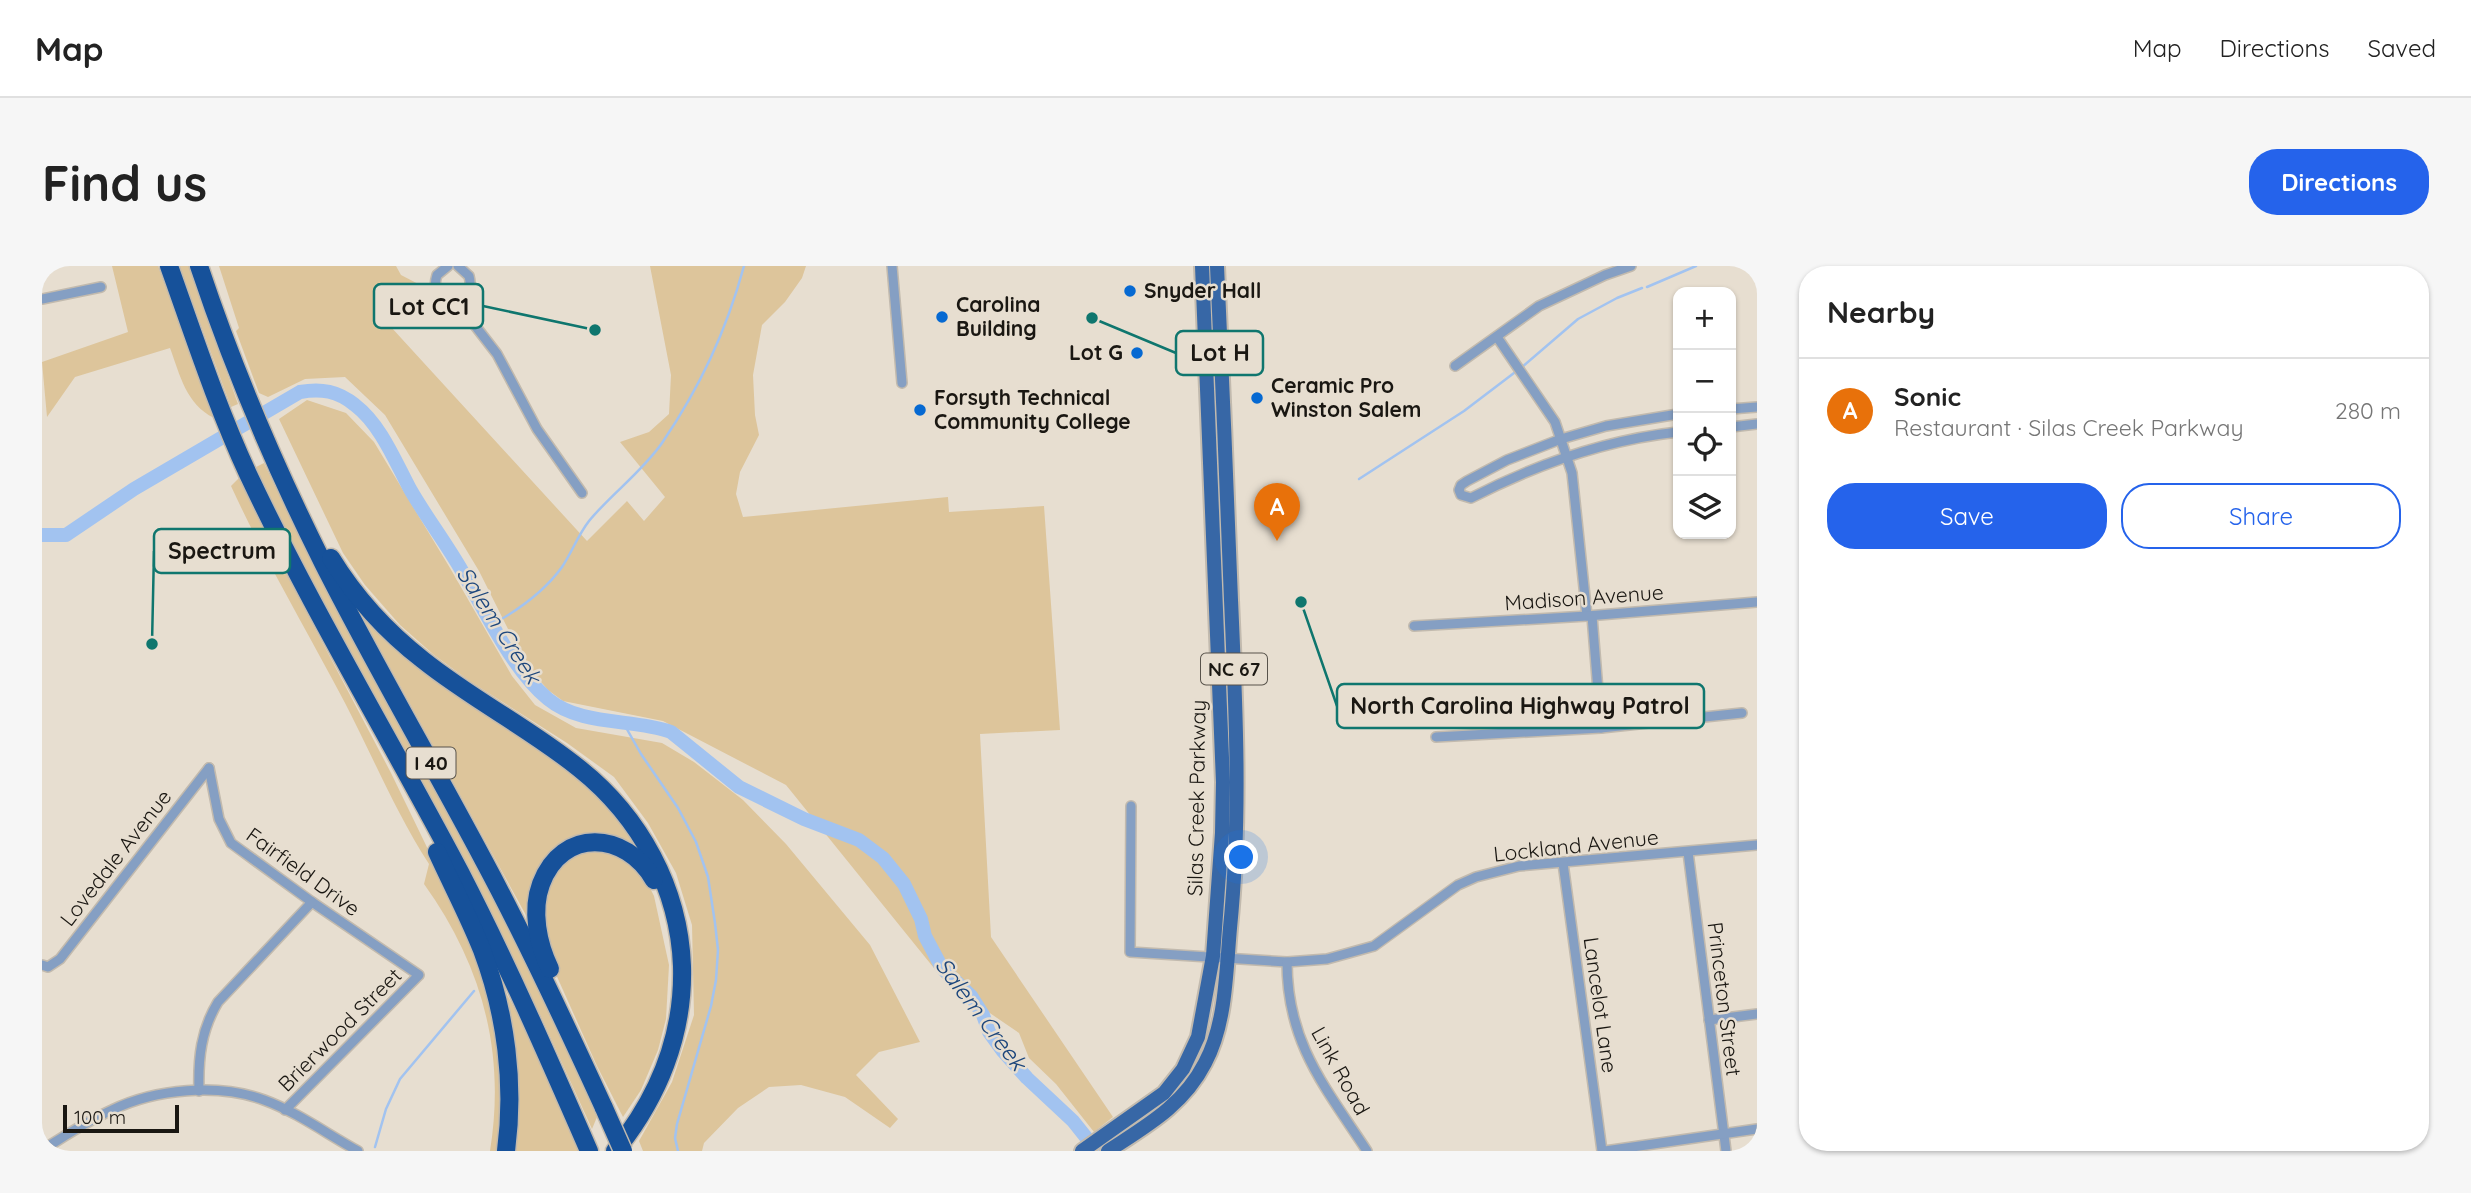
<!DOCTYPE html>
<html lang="en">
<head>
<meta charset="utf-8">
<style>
	body { margin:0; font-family:Quicksand,sans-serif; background:#f6f6f6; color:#222 }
	.controls { position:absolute; right:21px; top:21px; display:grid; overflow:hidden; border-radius:14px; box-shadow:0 2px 5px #0004 }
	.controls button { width:63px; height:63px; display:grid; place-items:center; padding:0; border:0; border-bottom:2px solid #e0e0e0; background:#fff; color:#222; font:35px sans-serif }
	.scale { position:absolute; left:21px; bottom:18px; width:116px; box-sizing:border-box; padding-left:7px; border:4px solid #1a1712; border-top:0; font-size:19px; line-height:24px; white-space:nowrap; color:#1a1712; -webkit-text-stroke:5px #e7ded0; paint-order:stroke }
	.you { position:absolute; left:1200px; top:592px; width:24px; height:24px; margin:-18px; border:5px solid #fff; border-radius:50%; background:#1a73e8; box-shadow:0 0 0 10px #1a73e833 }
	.badge { display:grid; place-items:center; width:46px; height:46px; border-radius:50%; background:#2563eb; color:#fff; font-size:23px; font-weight:700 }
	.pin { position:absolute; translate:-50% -58px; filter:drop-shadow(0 2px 4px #0008) }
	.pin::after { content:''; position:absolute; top:37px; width:24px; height:21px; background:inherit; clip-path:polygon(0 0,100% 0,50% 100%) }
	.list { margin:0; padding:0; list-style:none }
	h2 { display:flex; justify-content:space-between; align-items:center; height:91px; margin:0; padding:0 28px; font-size:30px }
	h2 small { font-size:23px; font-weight:400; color:#767676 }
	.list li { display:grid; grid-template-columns:46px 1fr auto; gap:21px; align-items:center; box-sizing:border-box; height:105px; padding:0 28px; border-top:2px solid #e0e0e0 }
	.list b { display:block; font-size:26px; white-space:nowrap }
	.list p { margin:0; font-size:23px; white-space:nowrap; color:#767676 }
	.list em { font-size:23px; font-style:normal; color:#767676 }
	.actions { display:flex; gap:14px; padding:21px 28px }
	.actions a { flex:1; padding:16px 0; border:2px solid #2563eb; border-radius:28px; text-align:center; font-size:24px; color:#2563eb }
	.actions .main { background:#2563eb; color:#fff }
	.icon { flex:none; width:38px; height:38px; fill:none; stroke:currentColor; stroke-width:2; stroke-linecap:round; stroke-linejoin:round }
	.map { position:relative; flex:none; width:1715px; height:885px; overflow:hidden; border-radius:28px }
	header { display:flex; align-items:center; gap:42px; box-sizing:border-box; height:98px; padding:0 35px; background:#fff; border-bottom:2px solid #e0e0e0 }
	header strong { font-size:33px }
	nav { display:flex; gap:38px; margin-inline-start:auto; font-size:24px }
	.intro { display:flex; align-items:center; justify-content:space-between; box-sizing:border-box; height:168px; padding:0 42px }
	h1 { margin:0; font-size:49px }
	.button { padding:18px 32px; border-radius:28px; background:#2563eb; color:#fff; font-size:24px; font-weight:700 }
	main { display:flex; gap:42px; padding:0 42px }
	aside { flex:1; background:#fff; border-radius:28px; box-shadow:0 2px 5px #0004 }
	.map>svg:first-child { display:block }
	.green { fill:#ddc59b }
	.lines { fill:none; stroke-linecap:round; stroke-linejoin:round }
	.stream { stroke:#a2c3f0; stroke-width:2.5 }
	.river { stroke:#a2c3f0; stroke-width:14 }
	.street-casing { stroke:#c2baae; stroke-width:12 }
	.primary-casing { stroke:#c2baae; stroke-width:18 }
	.highway-casing { stroke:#c2baae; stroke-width:21 }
	.street { stroke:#859fc3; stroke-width:9 }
	.primary { stroke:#3767a6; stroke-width:14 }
	.highway { stroke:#16519a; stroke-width:18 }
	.highway-bridge-casing { stroke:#c2baae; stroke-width:21; stroke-linecap:butt }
	.highway-bridge { stroke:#16519a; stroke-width:18 }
	.poi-dot { fill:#0669d2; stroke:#e7ded0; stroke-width:2.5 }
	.labels { text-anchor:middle; stroke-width:5; stroke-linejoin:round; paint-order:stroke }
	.shield { fill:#e7ded0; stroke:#58534b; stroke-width:2 }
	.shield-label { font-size:19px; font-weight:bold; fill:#1a1712 }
	.poi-label { font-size:21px; font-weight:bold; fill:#1a1712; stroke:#e7ded0; text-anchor:start }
	.street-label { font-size:21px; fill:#1a1712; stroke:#e7ded0 }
	.water-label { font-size:23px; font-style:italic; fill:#1c467c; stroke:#e7ded0 }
	.leader { fill:none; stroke:#0f766e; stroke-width:2.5 }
	.callout-dot { fill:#0f766e; stroke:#e7ded0; stroke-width:2.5 }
	.callout { fill:#e7ded0; stroke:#0f766e; stroke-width:2.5 }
	.callout-label { font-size:23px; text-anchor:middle; font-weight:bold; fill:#1a1712 }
</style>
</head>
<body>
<header>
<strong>Map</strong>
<nav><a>Map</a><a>Directions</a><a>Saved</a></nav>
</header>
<div class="intro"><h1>Find us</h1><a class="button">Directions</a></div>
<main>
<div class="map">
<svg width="1715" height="885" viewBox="0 0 1715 885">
	<rect width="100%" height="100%" fill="#e7ded0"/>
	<g class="green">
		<path d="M 70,0 L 116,0 L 172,152 C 144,138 138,109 128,82 L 33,111 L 5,151 L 0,96 L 86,66 Z"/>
		<path d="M 137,0 L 147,0 L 196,138 L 189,141 Z"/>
		<path d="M 177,0 L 354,0 L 359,9 L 384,22 L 383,29 L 338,49 L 545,275 L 585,235 L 602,255 L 623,231 L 578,176 L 607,166 L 627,148 L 629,109 L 608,0 L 764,0 L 760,12 L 743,36 L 720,59 L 711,109 L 713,149 L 717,169 L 698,206 L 694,228 L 701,251 L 906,231 L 907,246 L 1002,240 L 1018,464 L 938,468 L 949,671 L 1071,851 L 1052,866 L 1014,818 L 987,792 L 977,767 L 904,717 L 744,519 L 621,455 L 521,435 L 506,424 L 494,410 L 474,379 L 437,305 L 343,149 L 303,111 L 263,113 L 226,131 L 217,127 L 194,65 L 197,62 Z"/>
		<path d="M 265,134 L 304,147 L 332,176 L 408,302 L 470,410 L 493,439 L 534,462 L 620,477 L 652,496 L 701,534 L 744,578 L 828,679 L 878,776 L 837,786 L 814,809 L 856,853 L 848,862 L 803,831 L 759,819 L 727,821 L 696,842 L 662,877 L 660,885 L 601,885 L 597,875 L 630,816 L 652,749 L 650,659 L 634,607 L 606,557 L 572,511 L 525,477 L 429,416 L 392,389 L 358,359 L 323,319 L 301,287 L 237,153 Z"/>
		<path d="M 222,197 C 287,335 365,466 436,601 C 479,683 517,767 555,851 L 550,863 L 500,753 L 441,631 L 282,342 L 237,254 L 214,201 Z"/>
		<path d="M 197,212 L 226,273 L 349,507 L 411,635 L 441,707 L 456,772 L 460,842 L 456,885 L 448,885 C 464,786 440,699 382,618 L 387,598 C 354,547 331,491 303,437 C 265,365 223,294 189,220 Z"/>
		<path d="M 322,345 L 553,523 L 600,584 L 525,581 L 487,651 L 485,651 L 318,347 Z"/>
		<path d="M 545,582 L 584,590 L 608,622 L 612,630 L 627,699 L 624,753 L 616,784 L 599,824 L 581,851 L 555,800 L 508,695 L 501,672 L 500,628 L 514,600 Z"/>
		<path d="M 462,723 L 478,752 L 538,885 L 469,885 L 459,725 Z"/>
	</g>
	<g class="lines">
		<g class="stream">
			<path d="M 1605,21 L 1654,0"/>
			<path d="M 1479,102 L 1536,53 L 1575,32 L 1600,22"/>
			<path d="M 1317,213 L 1422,145 L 1472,107"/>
			<path d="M 451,358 C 478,343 502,326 520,301 C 530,286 536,269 547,255 C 569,228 599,207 620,177 C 658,121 684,66 702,0"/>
			<path d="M 582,458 L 599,488 L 636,542 L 654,576 L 666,611 L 673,657 L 676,684 L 674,714 L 669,740 L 635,858 L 633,872 L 636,885"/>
			<path d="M 333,881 L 344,843 L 358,813 L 432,725"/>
		</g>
		<path class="river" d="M 0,269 L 24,269 L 92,223 L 258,126 C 279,122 296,125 313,139 C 339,159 353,195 368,223 C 384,251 404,277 420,305 C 444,346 469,402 506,433 C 540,461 591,452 629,466 L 697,521 L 762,553 L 817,574 L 841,592 L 862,618 L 879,653 L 883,670 L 900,702 L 929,730 L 941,749 L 947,766 L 960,784 L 985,812 L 1031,855 L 1055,885"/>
		<defs>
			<g id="street">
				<path d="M 406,0 L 395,9 C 384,43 436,44 427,10 L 416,0"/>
				<path d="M 850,0 L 860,117"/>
				<path d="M 0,33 L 59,21"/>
				<path d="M 417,34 L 421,44 L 455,88 L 495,163 L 540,227"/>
				<path d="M 1455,71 L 1513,156 L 1530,207 L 1545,350"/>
				<path d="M 1413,100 L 1497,40 L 1563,9 L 1589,0"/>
				<path d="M 1689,143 L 1715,141"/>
				<path d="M 1636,148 L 1564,160 L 1519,173 L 1465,194 L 1425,215 L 1419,219 L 1417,224 L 1419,229 L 1429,232 C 1495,198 1562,174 1636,166"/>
				<path d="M 1689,161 L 1715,158"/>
				<path d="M 1550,350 L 1559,462"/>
				<path d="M 1372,360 L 1545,350 L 1715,336"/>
				<path d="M 1394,471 L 1559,462 L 1700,447"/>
				<path d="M 167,502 L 177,553 L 189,577 L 270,636 L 377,709 L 243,844"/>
				<path d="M 1089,540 L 1088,686 L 1245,696 L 1285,693 L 1332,680 L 1416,619 L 1434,611 L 1477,600 L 1715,579"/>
				<path d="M 1646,586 L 1684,885"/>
				<path d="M 1521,597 L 1560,885"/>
				<path d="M 1245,696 C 1245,777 1283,821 1325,885"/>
				<path d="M 0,699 L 6,701 L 18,693 L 167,502"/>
				<path d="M 1667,754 L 1715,748"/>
				<path d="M 157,825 C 156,792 159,764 176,736 L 270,636"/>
				<path d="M 0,884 C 23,870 45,855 70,844 C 113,823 176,817 222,834 C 255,846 285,868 316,885"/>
				<path d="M 1563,885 L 1715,863"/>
			</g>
			<g id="primary">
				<path d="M 1040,885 L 1122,827 L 1141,803 L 1156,771 L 1171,690 L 1180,567 L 1181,516 L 1160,0"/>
				<path d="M 1066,885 C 1104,860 1141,840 1163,797 C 1184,758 1184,706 1188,662 C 1199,553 1194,444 1189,334 C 1185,223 1180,111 1175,0"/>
			</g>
			<g id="highway">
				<path d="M 127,0 C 152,70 175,141 206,208 C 270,344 348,473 418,606 C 465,697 506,791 547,885"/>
				<path d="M 157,0 C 191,102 233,201 281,297 C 332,398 389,495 442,595 C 485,675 524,759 562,842"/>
				<path d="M 289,292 C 313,331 345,366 381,394 C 431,434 489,463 538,503 C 598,551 637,622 640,700 C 642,769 616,832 573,885"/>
				<path d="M 395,586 C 410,619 427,651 440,684 C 464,748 473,818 464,885"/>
				<path d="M 508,703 C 496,678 489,645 499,618 C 520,561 584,565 612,614"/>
			</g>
		</defs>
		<use href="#street" class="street-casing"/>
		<use href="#primary" class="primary-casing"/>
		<use href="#highway" class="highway-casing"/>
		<use href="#street" class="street"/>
		<use href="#primary" class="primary"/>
		<use href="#highway" class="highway"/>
		<defs>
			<path id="highway-bridge" d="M 562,842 L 581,885"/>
		</defs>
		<use href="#highway-bridge" class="highway-bridge-casing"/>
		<use href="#highway-bridge" class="highway-bridge"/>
	</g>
	<g class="poi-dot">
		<circle cx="1088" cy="25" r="7"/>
		<circle cx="900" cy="51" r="7"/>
		<circle cx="1095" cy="87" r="7"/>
		<circle cx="1215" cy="132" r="7"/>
		<circle cx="878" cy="144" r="7"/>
	</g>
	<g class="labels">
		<g class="shield">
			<rect x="1159" y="387.5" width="66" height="31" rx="5"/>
			<rect x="364.5" y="481.5" width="49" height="31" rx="5"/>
		</g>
		<g class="shield-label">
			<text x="1192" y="410">NC 67</text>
			<text x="389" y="504">I 40</text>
		</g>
		<g class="poi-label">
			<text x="1102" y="32">Snyder Hall</text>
			<text x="914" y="46">Carolina<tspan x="914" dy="24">Building</tspan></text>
			<text x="1081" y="94" text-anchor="end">Lot G</text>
			<text x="1229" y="127">Ceramic Pro<tspan x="1229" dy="24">Winston Salem</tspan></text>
			<text x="892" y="139">Forsyth Technical<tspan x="892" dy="24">Community College</tspan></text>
		</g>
		<g class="street-label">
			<text transform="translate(1542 332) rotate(-4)" y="7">Madison Avenue</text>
			<text transform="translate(1155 532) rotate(-89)" y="7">Silas Creek Parkway</text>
			<text transform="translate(1534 580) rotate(-6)" y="7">Lockland Avenue</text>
			<text transform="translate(74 592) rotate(-52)" y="7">Lovedale Avenue</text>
			<text transform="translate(261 606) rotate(36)" y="7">Fairfield Drive</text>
			<text transform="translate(1682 733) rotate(83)" y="7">Princeton Street</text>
			<text transform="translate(1558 739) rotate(82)" y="7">Lancelot Lane</text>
			<text transform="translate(298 764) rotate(-45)" y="7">Brierwood Street</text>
			<text transform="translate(1298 805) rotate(61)" y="7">Link Road</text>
		</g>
		<g class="water-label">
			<text transform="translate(457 359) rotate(57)" y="8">Salem Creek</text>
			<text transform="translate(939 748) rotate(53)" y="8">Salem Creek</text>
		</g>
	</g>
	<path class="leader" d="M553 64L441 40M1050 52L1134 87M110 378L112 285M1259 336L1295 440"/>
	<g class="callout-dot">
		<circle cx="553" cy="64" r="7"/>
		<circle cx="1050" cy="52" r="7"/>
		<circle cx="110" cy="378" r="7"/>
		<circle cx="1259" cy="336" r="7"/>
	</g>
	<g class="callout">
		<rect x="332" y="18" width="109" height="44" rx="7"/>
		<rect x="1134" y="65" width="87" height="44" rx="7"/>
		<rect x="112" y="263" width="136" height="44" rx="7"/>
		<rect x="1295" y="418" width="367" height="44" rx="7"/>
	</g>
	<g class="callout-label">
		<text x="387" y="49">Lot CC1</text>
		<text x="1178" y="95">Lot H</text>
		<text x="180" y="293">Spectrum</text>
		<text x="1478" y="448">North Carolina Highway Patrol</text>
	</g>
</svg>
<div class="controls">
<button>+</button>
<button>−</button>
<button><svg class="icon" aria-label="locate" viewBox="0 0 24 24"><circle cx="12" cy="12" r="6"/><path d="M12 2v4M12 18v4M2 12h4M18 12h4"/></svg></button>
<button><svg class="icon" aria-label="layers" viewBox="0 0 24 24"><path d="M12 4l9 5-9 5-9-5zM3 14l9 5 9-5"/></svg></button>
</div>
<div class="scale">100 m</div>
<div class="you"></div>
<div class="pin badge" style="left:1235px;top:275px;background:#e8710a">A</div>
</div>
<aside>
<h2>Nearby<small></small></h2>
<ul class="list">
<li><span class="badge" style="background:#e8710a">A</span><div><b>Sonic</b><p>Restaurant · Silas Creek Parkway</p></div><em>280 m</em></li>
</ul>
<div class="actions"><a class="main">Save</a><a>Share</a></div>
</aside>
</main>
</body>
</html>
